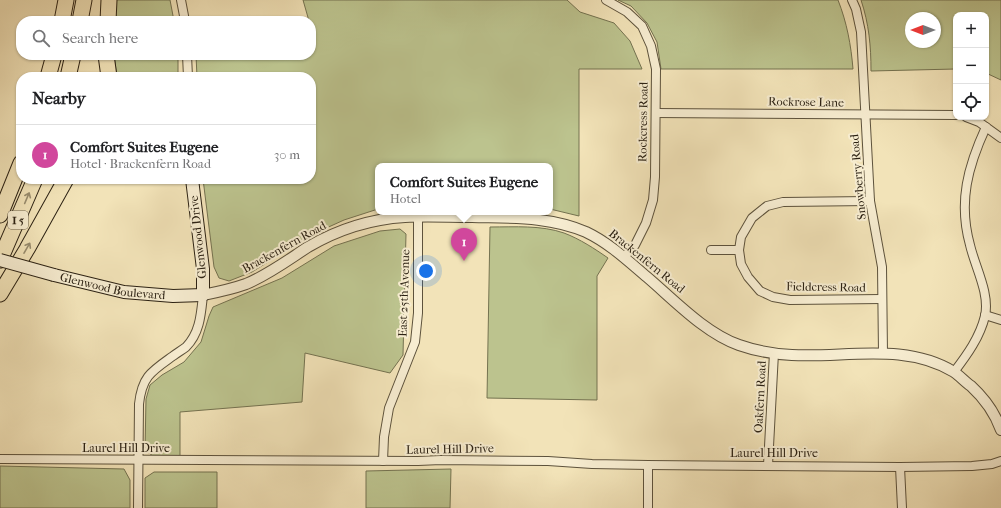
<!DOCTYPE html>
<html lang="en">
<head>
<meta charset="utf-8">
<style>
	body { margin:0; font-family:"IM FELL French Canon",serif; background:#f6f6f6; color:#202124 }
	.controls { position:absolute; right:12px; top:12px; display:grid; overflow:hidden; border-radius:8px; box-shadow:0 1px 3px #0004 }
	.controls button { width:36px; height:36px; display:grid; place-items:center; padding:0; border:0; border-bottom:1px solid #e0e0e0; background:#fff; color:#202124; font:20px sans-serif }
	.compass { position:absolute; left:905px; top:12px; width:36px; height:36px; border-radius:50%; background:#fff; box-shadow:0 1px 3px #0004; rotate:270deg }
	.you { position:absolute; left:426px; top:271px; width:14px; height:14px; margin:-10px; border:3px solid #fff; border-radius:50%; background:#1a73e8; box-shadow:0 0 0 6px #1a73e833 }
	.badge { display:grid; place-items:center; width:26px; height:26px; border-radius:50%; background:#8f2418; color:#fff; font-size:13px; font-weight:700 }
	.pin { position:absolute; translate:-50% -33px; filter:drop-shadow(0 1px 2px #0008) }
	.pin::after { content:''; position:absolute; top:21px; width:14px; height:12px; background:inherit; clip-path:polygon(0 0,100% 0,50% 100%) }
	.popup { position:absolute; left:375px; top:163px; width:178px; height:52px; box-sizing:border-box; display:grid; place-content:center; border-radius:8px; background:#fff; filter:drop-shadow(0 1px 3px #0005); font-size:13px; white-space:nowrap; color:#757577 }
	.popup b { font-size:15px; color:#202124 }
	.popup::after { content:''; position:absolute; left:50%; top:100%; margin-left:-8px; border:8px solid transparent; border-top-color:#fff }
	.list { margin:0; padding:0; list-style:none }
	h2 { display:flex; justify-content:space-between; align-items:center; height:52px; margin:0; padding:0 16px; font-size:17px }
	h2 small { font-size:13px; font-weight:400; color:#757577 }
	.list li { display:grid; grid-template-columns:26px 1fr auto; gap:12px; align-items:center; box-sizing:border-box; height:60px; padding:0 16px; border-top:1px solid #e0e0e0 }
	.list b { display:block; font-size:15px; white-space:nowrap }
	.list p { margin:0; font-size:13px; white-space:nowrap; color:#757577 }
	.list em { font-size:13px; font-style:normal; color:#757577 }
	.icon { flex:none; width:22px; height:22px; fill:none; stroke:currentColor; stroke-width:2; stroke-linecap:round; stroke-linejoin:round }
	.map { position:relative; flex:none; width:1001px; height:508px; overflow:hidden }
	.search { position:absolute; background:#fff; box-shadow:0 1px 3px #0004; left:16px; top:16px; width:300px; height:44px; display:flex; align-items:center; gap:10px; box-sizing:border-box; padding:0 14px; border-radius:16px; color:#757577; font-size:15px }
	.panel { position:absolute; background:#fff; box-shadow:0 1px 3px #0004; left:16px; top:72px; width:300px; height:112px; border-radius:16px }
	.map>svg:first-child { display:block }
	.green { fill:#bcc38e; stroke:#747250; fill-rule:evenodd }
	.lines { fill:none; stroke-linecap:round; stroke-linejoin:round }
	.minor-casing { stroke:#5d523c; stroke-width:10 }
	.tertiary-casing { stroke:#5d523c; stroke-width:12 }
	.secondary-casing { stroke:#2b2113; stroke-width:14 }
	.motorway-casing { stroke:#2b2113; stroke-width:17 }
	.minor { stroke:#f7edd1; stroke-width:8 }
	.tertiary { stroke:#f7edd1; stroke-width:10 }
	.secondary { stroke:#f7edd1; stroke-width:12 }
	.motorway { stroke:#f2e3b8; stroke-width:15 }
	.secondary-bridge-casing { stroke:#2b2113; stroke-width:14; stroke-linecap:butt }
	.secondary-bridge { stroke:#f7edd1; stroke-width:12 }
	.oneway { stroke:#988c6e }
	.labels { text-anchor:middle; stroke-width:4; stroke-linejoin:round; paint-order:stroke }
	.shield { fill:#f7edd1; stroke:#685e4c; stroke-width:1 }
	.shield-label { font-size:11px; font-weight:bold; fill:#2b2113 }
	.street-label { font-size:12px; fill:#2b2113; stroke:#f7edd1 }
</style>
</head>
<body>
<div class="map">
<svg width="1001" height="508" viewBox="0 0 1001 508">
	<rect width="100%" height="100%" fill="#f2e3b8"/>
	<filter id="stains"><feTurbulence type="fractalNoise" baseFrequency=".005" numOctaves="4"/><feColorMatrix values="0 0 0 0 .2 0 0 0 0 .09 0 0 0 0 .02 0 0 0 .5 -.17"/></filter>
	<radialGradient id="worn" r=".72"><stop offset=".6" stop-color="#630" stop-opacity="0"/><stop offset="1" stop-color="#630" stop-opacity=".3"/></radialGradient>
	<g class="green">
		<path d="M 116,0 L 170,0 L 174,21 L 115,21 Z"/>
		<path d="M 303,0 L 567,0 L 580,12 L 614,23 L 630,41 L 642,69 L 579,69 L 579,216 L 550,209 L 550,166 L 378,166 L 378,209 L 344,220 L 311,235 L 252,272 L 229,281 L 219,278 L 214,267 L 203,179 L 311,179 L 311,77 L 197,77 L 196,55 L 311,55 L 311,21 L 309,21 Z"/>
		<path d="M 618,0 L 838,0 C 847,23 851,45 853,69 L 661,69 L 657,42 L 647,23 L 631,6 Z"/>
		<path d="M 861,0 L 1001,0 L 1001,80 L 986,73 L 986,15 L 956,15 L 956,69 L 871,71 C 871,46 869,24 861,0 ZM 911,18 L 935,18 L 935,42 L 911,42 Z"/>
		<path d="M 114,55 L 178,55 L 178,77 L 117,77 Z"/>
		<path d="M 490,227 C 515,227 541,225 564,233 C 580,239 595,249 608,258 L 597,276 L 597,400 L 487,398 Z"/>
		<path d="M 400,229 L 406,234 L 403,355 L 390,373 L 305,353 L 302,402 L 180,412 L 180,456 L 153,456 L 145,450 L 146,399 L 150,385 L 162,375 L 184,362 L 201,342 L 209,316 L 213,307 L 282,278 L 334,246 L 380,231 Z"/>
		<path d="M 0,466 L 124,469 L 130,480 L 130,508 L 0,508 Z"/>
		<path d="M 451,469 L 450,508 L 366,508 L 366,471 Z"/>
		<path d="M 154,472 L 217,472 L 217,508 L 145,508 L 145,478 Z"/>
	</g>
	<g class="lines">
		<defs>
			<g id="minor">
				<path d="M 181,0 L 185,21"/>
				<path d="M 606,0 L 627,12 L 642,26 L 651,46 L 656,69 L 655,177 L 653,200 L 646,223 L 635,245 L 624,257"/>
				<path d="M 852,0 L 856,9 L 861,32 L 870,201 L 882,267 L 883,354"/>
				<path d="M 187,55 L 188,77"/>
				<path d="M 656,113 L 956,115"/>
				<path d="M 966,117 L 979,122 L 1001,138"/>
				<path d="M 870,201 L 783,202 L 767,206 L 752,218 L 741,237 L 739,250 L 741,264 L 748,277 L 760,291 L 773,297 L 790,300 L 882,299"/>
				<path d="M 711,250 L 739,250"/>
				<path d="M 985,315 L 1001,320"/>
				<path d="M 954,372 C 967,355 980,337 985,316 C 990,293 975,267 970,245 C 958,202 968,166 986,127"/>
				<path d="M 0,459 L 418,461 L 441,460 L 548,461 L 592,464 L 648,465 L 900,467 L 972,466 L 992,464 L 1001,461"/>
				<path d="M 383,461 L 384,437 L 389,408 L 415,342 L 418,313 L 418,217"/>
				<path d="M 768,465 L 774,353"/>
				<path d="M 900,467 L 902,508"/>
				<path d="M 138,508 L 139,404 C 142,376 152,371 173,356 C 177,353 182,350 186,347 C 200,333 201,314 203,295"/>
				<path d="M 648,508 L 648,465"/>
			</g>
			<path id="tertiary" d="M 203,295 C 218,292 232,289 246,284 C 268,275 288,260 308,247 C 337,230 371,219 405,217 C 427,216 449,217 472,217 C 511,218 549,216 586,232 C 609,243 627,260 647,277 C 674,300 705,333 739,345 C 756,351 774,354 792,355 C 845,358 905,342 954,372 C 960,376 965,382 971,386 C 984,398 995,413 1001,430"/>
			<g id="secondary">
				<path id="s1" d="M 54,275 L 124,292 L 173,296 L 203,295 L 203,269 L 192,179"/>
			</g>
			<g id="motorway">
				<path d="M 62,21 L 66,0"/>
				<path d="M 80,21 L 84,0"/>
				<path d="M 108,21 L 109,0"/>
				<path d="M 106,55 L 109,77"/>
				<path d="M 48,77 L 54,55"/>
				<path d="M 68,77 L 73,55"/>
				<path d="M 0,215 L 21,163"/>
				<path d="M 0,260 L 35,179"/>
				<path d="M 0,294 L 27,249 L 66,179"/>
			</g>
		</defs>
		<use href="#minor" class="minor-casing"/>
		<use href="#tertiary" class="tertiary-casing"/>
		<use href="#secondary" class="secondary-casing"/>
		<use href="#motorway" class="motorway-casing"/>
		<use href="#minor" class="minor"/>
		<use href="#tertiary" class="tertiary"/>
		<use href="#secondary" class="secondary"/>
		<use href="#motorway" class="motorway"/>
		<defs>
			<path id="secondary-bridge" d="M 0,260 L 54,275"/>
		</defs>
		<use href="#secondary-bridge" class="secondary-bridge-casing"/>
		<use href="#secondary-bridge" class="secondary-bridge"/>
	</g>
	<defs><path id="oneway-shaft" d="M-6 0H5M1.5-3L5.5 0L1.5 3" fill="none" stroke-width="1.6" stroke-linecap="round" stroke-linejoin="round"/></defs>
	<g class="oneway">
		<use href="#oneway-shaft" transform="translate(27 198) rotate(-67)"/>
		<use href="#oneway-shaft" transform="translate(27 248) rotate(-60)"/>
	</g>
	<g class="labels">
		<rect class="shield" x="8" y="211" width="20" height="18" rx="3"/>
		<g class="shield-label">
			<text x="18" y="224">I 5</text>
		</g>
		<g class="street-label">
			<text transform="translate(806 102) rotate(1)" y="4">Rockrose Lane</text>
			<text transform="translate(643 122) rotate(-89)" y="4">Rockcress Road</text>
			<text transform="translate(858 177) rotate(-95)" y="4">Snowberry Road</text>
			<text transform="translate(198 237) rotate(-96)" y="4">Glenwood Drive</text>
			<text transform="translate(284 247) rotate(-29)" y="4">Brackenfern Road</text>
			<text transform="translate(647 261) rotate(39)" y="4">Brackenfern Road</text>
			<text dy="4" stroke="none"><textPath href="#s1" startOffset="60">Glenwood Boulevard</textPath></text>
			<text transform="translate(826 287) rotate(1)" y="4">Fieldcress Road</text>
			<text transform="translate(404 293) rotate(-88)" y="4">East 25th Avenue</text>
			<text transform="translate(760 397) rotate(-87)" y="4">Oakfern Road</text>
			<text x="126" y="452">Laurel Hill Drive</text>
			<text transform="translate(450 449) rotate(-1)" y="4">Laurel Hill Drive</text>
			<text x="774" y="457">Laurel Hill Drive</text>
		</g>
	</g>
	<rect width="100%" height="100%" filter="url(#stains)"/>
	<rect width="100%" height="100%" fill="url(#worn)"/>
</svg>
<div class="controls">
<button>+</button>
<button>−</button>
<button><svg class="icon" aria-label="locate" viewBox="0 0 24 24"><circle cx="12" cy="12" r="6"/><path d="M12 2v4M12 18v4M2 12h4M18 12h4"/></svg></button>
</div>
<svg class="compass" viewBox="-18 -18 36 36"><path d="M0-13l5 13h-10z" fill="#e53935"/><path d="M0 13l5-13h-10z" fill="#757577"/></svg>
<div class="you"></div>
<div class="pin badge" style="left:464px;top:261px;background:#d1479c">1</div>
<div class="popup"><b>Comfort Suites Eugene</b>Hotel</div>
<div class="search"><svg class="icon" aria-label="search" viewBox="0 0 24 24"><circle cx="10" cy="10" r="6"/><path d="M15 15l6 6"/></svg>Search here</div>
<section class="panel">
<h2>Nearby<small></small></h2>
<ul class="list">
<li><span class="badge" style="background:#d1479c">1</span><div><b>Comfort Suites Eugene</b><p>Hotel · Brackenfern Road</p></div><em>30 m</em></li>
</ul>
</section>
</div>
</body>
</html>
